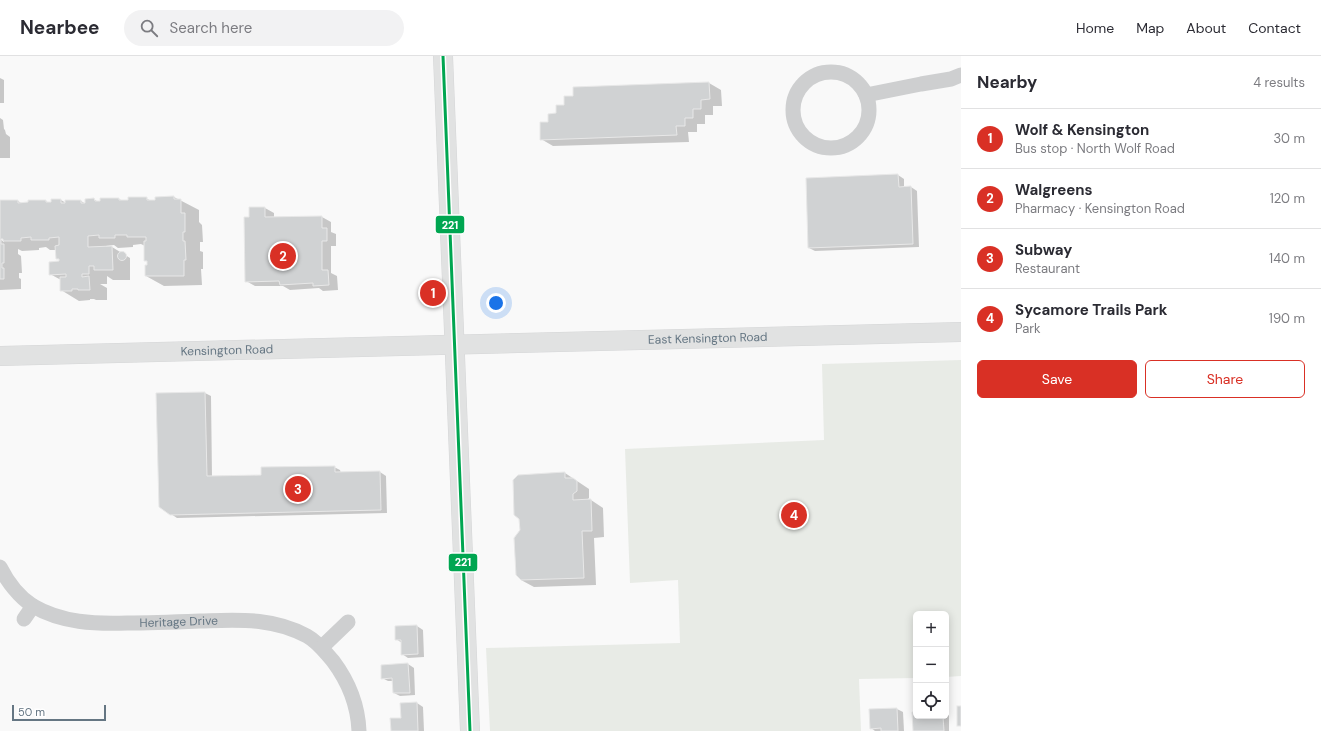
<!DOCTYPE html>
<html lang="en">
<head>
<meta charset="utf-8">
<style>
	body { margin:0; font-family:"DM Sans",sans-serif; background:#f2f2f3; color:#2b2b33 }
	.controls { position:absolute; right:12px; bottom:12px; display:grid; overflow:hidden; border-radius:6px; box-shadow:0 2px 10px #0003 }
	.controls button { width:36px; height:36px; display:grid; place-items:center; padding:0; border:0; border-bottom:1px solid #e1e1e2; background:#fff; color:#2b2b33; font:20px sans-serif }
	.scale { position:absolute; left:12px; bottom:10px; width:94px; box-sizing:border-box; padding-left:4px; border:2px solid #657683; border-top:0; font-size:11px; line-height:14px; white-space:nowrap; color:#657683; -webkit-text-stroke:3px #fff; paint-order:stroke }
	.you { position:absolute; left:496px; top:247px; width:14px; height:14px; margin:-10px; border:3px solid #fff; border-radius:50%; background:#1a73e8; box-shadow:0 0 0 6px #1a73e833 }
	.badge { display:grid; place-items:center; width:26px; height:26px; border-radius:50%; background:#d93025; color:#fff; font-size:13px; font-weight:700 }
	.pin { position:absolute; translate:-50% -50%; border:2px solid #fff; box-shadow:0 1px 4px #0006 }
	.list { margin:0; padding:0; list-style:none }
	h2 { display:flex; justify-content:space-between; align-items:center; height:52px; margin:0; padding:0 16px; font-size:17px }
	h2 small { font-size:13px; font-weight:400; color:#7c7c81 }
	.list li { display:grid; grid-template-columns:26px 1fr auto; gap:12px; align-items:center; box-sizing:border-box; height:60px; padding:0 16px; border-top:1px solid #e1e1e2 }
	.list b { display:block; font-size:15px; white-space:nowrap }
	.list p { margin:0; font-size:13px; white-space:nowrap; color:#7c7c81 }
	.list em { font-size:13px; font-style:normal; color:#7c7c81 }
	.actions { display:flex; gap:8px; padding:12px 16px }
	.actions a { flex:1; padding:9px 0; border:1px solid #d93025; border-radius:6px; text-align:center; font-size:14px; color:#d93025 }
	.actions .main { background:#d93025; color:#fff }
	.icon { flex:none; width:22px; height:22px; fill:none; stroke:currentColor; stroke-width:2; stroke-linecap:round; stroke-linejoin:round }
	.map { position:relative; flex:none; width:961px; height:675px; overflow:hidden }
	header { display:flex; align-items:center; gap:24px; box-sizing:border-box; height:56px; padding:0 20px; background:#fff; border-bottom:1px solid #e1e1e2 }
	header strong { font-size:19px }
	nav { display:flex; gap:22px; margin-inline-start:auto; font-size:14px }
	.search { width:280px; height:36px; background:#f2f2f3; display:flex; align-items:center; gap:10px; box-sizing:border-box; padding:0 14px; border-radius:22px; color:#7c7c81; font-size:15px }
	main { display:flex }
	aside { flex:1; background:#fff }
	.map>svg:first-child { display:block }
	.green { fill:#e8ebe6 }
	.shadow { fill:#0003 }
	.building { fill:#d0d2d3; stroke:#e8e8e8 }
	.lines { fill:none; stroke-linecap:round; stroke-linejoin:round }
	.major-casing { stroke:#d5d6d7; stroke-width:20 }
	.minor { stroke:#cecfd0; stroke-width:15 }
	.major { stroke:#e1e2e2; stroke-width:19 }
	.bus-1-casing { stroke:#fff; stroke-width:6 }
	.bus-1 { stroke:#00a651; stroke-width:3 }
	.labels { text-anchor:middle; stroke-width:4; stroke-linejoin:round; paint-order:stroke }
	.street-label { font-size:12px; fill:#657683; stroke:#fff }
	.line-badge { stroke:#fff; stroke-width:1.5 }
	.badge-label { font-size:11px; text-anchor:middle; font-weight:bold; fill:#fff }
</style>
</head>
<body>
<header>
<strong>Nearbee</strong>
<div class="search"><svg class="icon" aria-label="search" viewBox="0 0 24 24"><circle cx="10" cy="10" r="6"/><path d="M15 15l6 6"/></svg>Search here</div>
<nav><a>Home</a><a>Map</a><a>About</a><a>Contact</a></nav>
</header>
<main>
<div class="map">
<svg width="961" height="675" viewBox="0 0 961 675">
	<rect width="100%" height="100%" fill="#f9f9f9"/>
	<path class="green" d="M 961,304 L 961,620 L 946,621 L 946,558 L 916,558 L 916,622 L 859,623 L 861,675 L 490,675 L 486,592 L 680,587 L 678,524 L 630,527 L 625,393 L 824,384 L 822,308 Z"/>
	<g class="shadow">
		<path d="M 0,22 L 4,24 L 4,47 L 0,47 Z"/>
		<path d="M 709,27 L 721,34 L 722,50 L 713,50 L 713,59 L 705,59 L 705,68 L 697,68 L 697,76 L 688,76 L 689,86 L 553,90 L 541,83 L 550,67 L 574,41 L 574,32 Z"/>
		<path d="M 0,62 L 3,64 L 4,73 L 5,74 L 6,78 L 10,81 L 10,102 L 0,102 Z"/>
		<path d="M 898,119 L 904,123 L 904,132 L 911,131 L 917,135 L 919,191 L 815,195 L 809,192 Z"/>
		<path d="M 174,141 L 199,154 L 199,166 L 202,169 L 203,186 L 200,186 L 200,195 L 203,196 L 203,213 L 201,213 L 202,229 L 164,230 L 146,220 L 148,206 L 145,204 L 145,190 L 141,188 L 133,189 L 133,191 L 118,192 L 114,189 L 106,190 L 106,192 L 112,191 L 130,202 L 130,224 L 113,224 L 107,220 L 107,228 L 100,228 L 107,232 L 107,244 L 96,244 L 94,243 L 90,243 L 90,244 L 79,245 L 61,234 L 61,224 L 50,218 L 60,206 L 60,204 L 57,202 L 56,194 L 50,194 L 46,191 L 39,192 L 39,194 L 22,195 L 18,193 L 18,198 L 21,200 L 22,217 L 19,217 L 19,222 L 21,223 L 21,233 L 0,234 L 0,183 L 4,186 L 4,183 L 0,181 L 0,148 L 18,145 L 23,148 L 46,145 L 49,147 L 61,144 L 66,147 L 81,145 L 86,148 L 94,143 L 98,146 L 119,143 L 123,145 L 146,142 L 151,145 L 156,145 L 156,142 Z"/>
		<path d="M 265,152 L 274,157 L 274,162 L 322,161 L 331,166 L 331,176 L 336,178 L 336,190 L 331,190 L 331,217 L 337,220 L 338,234 L 323,235 L 319,232 L 290,234 L 283,230 L 255,230 L 246,225 L 250,162 Z"/>
		<path d="M 205,337 L 211,340 L 212,421 L 262,420 L 334,411 L 340,414 L 341,417 L 380,416 L 386,420 L 387,457 L 177,462 L 171,458 Z"/>
		<path d="M 565,417 L 589,433 L 589,442 L 586,445 L 591,444 L 603,452 L 604,481 L 594,482 L 596,529 L 534,531 L 521,524 Z"/>
		<path d="M 417,570 L 423,574 L 424,601 L 408,602 L 402,598 L 402,587 L 396,583 Z"/>
		<path d="M 408,608 L 414,612 L 415,639 L 400,640 L 394,637 L 393,625 L 388,625 L 382,622 L 382,610 Z"/>
		<path d="M 417,647 L 423,651 L 424,675 L 392,675 Z"/>
		<path d="M 897,653 L 903,656 L 904,675 L 875,675 L 871,672 Z"/>
		<path d="M 916,657 L 916,660 L 946,660 L 946,658 L 949,659 L 949,675 L 914,675 Z"/>
	</g>
	<g class="building">
		<path d="M 709,26 L 710,43 L 701,44 L 701,53 L 693,53 L 693,62 L 685,62 L 685,70 L 676,70 L 677,79 L 540,84 L 540,66 L 548,66 L 548,58 L 556,57 L 556,49 L 564,49 L 564,40 L 573,40 L 573,31 Z"/>
		<path d="M 898,118 L 899,131 L 911,130 L 913,188 L 808,192 L 806,122 Z"/>
		<path d="M 174,140 L 174,143 L 181,143 L 181,157 L 185,157 L 185,176 L 183,176 L 183,185 L 185,185 L 186,204 L 184,204 L 184,220 L 145,220 L 145,209 L 147,209 L 147,205 L 144,205 L 144,185 L 146,185 L 146,181 L 127,181 L 127,179 L 115,179 L 115,182 L 99,182 L 99,179 L 88,180 L 88,191 L 112,190 L 113,214 L 94,214 L 94,210 L 89,210 L 89,218 L 82,218 L 82,221 L 89,220 L 90,234 L 78,234 L 78,233 L 72,233 L 72,235 L 60,235 L 60,221 L 66,221 L 66,218 L 49,219 L 49,206 L 59,205 L 59,203 L 56,203 L 55,190 L 59,189 L 59,181 L 49,182 L 49,184 L 31,184 L 31,181 L 21,182 L 21,185 L 3,185 L 3,183 L 1,183 L 1,188 L 4,188 L 4,207 L 2,207 L 2,212 L 4,212 L 4,223 L 0,223 L 0,144 L 18,144 L 18,147 L 28,146 L 28,144 L 46,144 L 46,146 L 51,146 L 51,143 L 61,143 L 61,147 L 65,147 L 65,144 L 81,144 L 81,147 L 85,147 L 85,143 L 94,142 L 95,145 L 100,145 L 100,142 L 119,142 L 119,144 L 128,144 L 128,141 L 147,141 L 147,144 L 155,144 L 155,141 Z"/>
		<path d="M 249,151 L 265,151 L 265,161 L 322,160 L 322,172 L 327,172 L 327,185 L 322,185 L 322,214 L 328,214 L 329,229 L 313,230 L 313,227 L 280,229 L 279,225 L 245,226 L 244,161 L 249,161 Z"/>
		<circle cx="122" cy="200" r="4.5"/>
		<path d="M 205,336 L 207,420 L 261,419 L 261,411 L 335,410 L 335,416 L 380,415 L 381,454 L 170,459 L 159,451 L 156,337 Z"/>
		<path d="M 565,416 L 565,422 L 573,422 L 577,425 L 577,435 L 573,438 L 573,444 L 591,443 L 592,475 L 582,475 L 584,522 L 521,524 L 516,519 L 514,482 L 520,474 L 519,463 L 514,459 L 513,424 L 518,419 Z"/>
		<path d="M 417,569 L 418,598 L 401,599 L 401,584 L 395,584 L 395,570 Z"/>
		<path d="M 408,607 L 410,637 L 393,637 L 392,622 L 381,623 L 381,609 Z"/>
		<path d="M 417,646 L 418,675 L 391,675 L 390,662 L 401,662 L 400,647 Z"/>
		<rect x="957" y="650" width="4" height="20"/>
		<path d="M 897,652 L 898,675 L 881,675 L 881,672 L 870,673 L 869,653 Z"/>
		<path d="M 912,656 L 916,656 L 916,660 L 943,660 L 944,675 L 913,675 Z"/>
	</g>
	<g class="lines">
		<defs>
			<g id="major">
				<path d="M 443,0 L 470,675"/>
				<path id="s2" d="M 0,300 L 961,276"/>
			</g>
		</defs>
		<use href="#major" class="major-casing"/>
		<g class="minor">
			<circle cx="831" cy="54" r="38"/>
			<path d="M 866,39 L 921,28 L 951,23 L 961,19"/>
			<path id="s1" d="M 0,511 C 7,525 19,541 33,550 C 62,567 95,568 127,567 C 152,567 176,566 200,565 C 238,564 272,561 307,580 C 318,586 325,596 333,605 C 348,625 358,650 359,675"/>
			<path d="M 24,563 L 33,550"/>
			<path d="M 322,591 L 348,566"/>
		</g>
		<use href="#major" class="major"/>
		<defs>
			<path id="bus-1" d="M 443,0 L 470,675"/>
		</defs>
		<use href="#bus-1" class="bus-1-casing"/>
		<use href="#bus-1" class="bus-1"/>
	</g>
	<g class="labels">
		<g class="street-label">
			<text dy="4" stroke="none"><textPath href="#s2" startOffset="708">East Kensington Road</textPath></text>
			<text dy="4" stroke="none"><textPath href="#s2" startOffset="227">Kensington Road</textPath></text>
			<text dy="4" stroke="none"><textPath href="#s1" startOffset="200">Heritage Drive</textPath></text>
		</g>
	</g>
	<g class="line-badge">
		<rect x="435" y="159" width="30" height="19" rx="4" fill="#00a651"/>
		<rect x="448" y="497" width="30" height="19" rx="4" fill="#00a651"/>
	</g>
	<g class="badge-label">
		<text x="450" y="173">221</text>
		<text x="463" y="510">221</text>
	</g>
</svg>
<div class="controls">
<button>+</button>
<button>−</button>
<button><svg class="icon" aria-label="locate" viewBox="0 0 24 24"><circle cx="12" cy="12" r="6"/><path d="M12 2v4M12 18v4M2 12h4M18 12h4"/></svg></button>
</div>
<div class="scale">50 m</div>
<div class="you"></div>
<div class="pin badge" style="left:433px;top:237px">1</div>
<div class="pin badge" style="left:283px;top:200px">2</div>
<div class="pin badge" style="left:298px;top:433px">3</div>
<div class="pin badge" style="left:794px;top:459px">4</div>
</div>
<aside>
<h2>Nearby<small>4 results</small></h2>
<ul class="list">
<li><span class="badge">1</span><div><b>Wolf &amp; Kensington</b><p>Bus stop · North Wolf Road</p></div><em>30 m</em></li>
<li><span class="badge">2</span><div><b>Walgreens</b><p>Pharmacy · Kensington Road</p></div><em>120 m</em></li>
<li><span class="badge">3</span><div><b>Subway</b><p>Restaurant</p></div><em>140 m</em></li>
<li><span class="badge">4</span><div><b>Sycamore Trails Park</b><p>Park</p></div><em>190 m</em></li>
</ul>
<div class="actions"><a class="main">Save</a><a>Share</a></div>
</aside>
</main>
</body>
</html>
